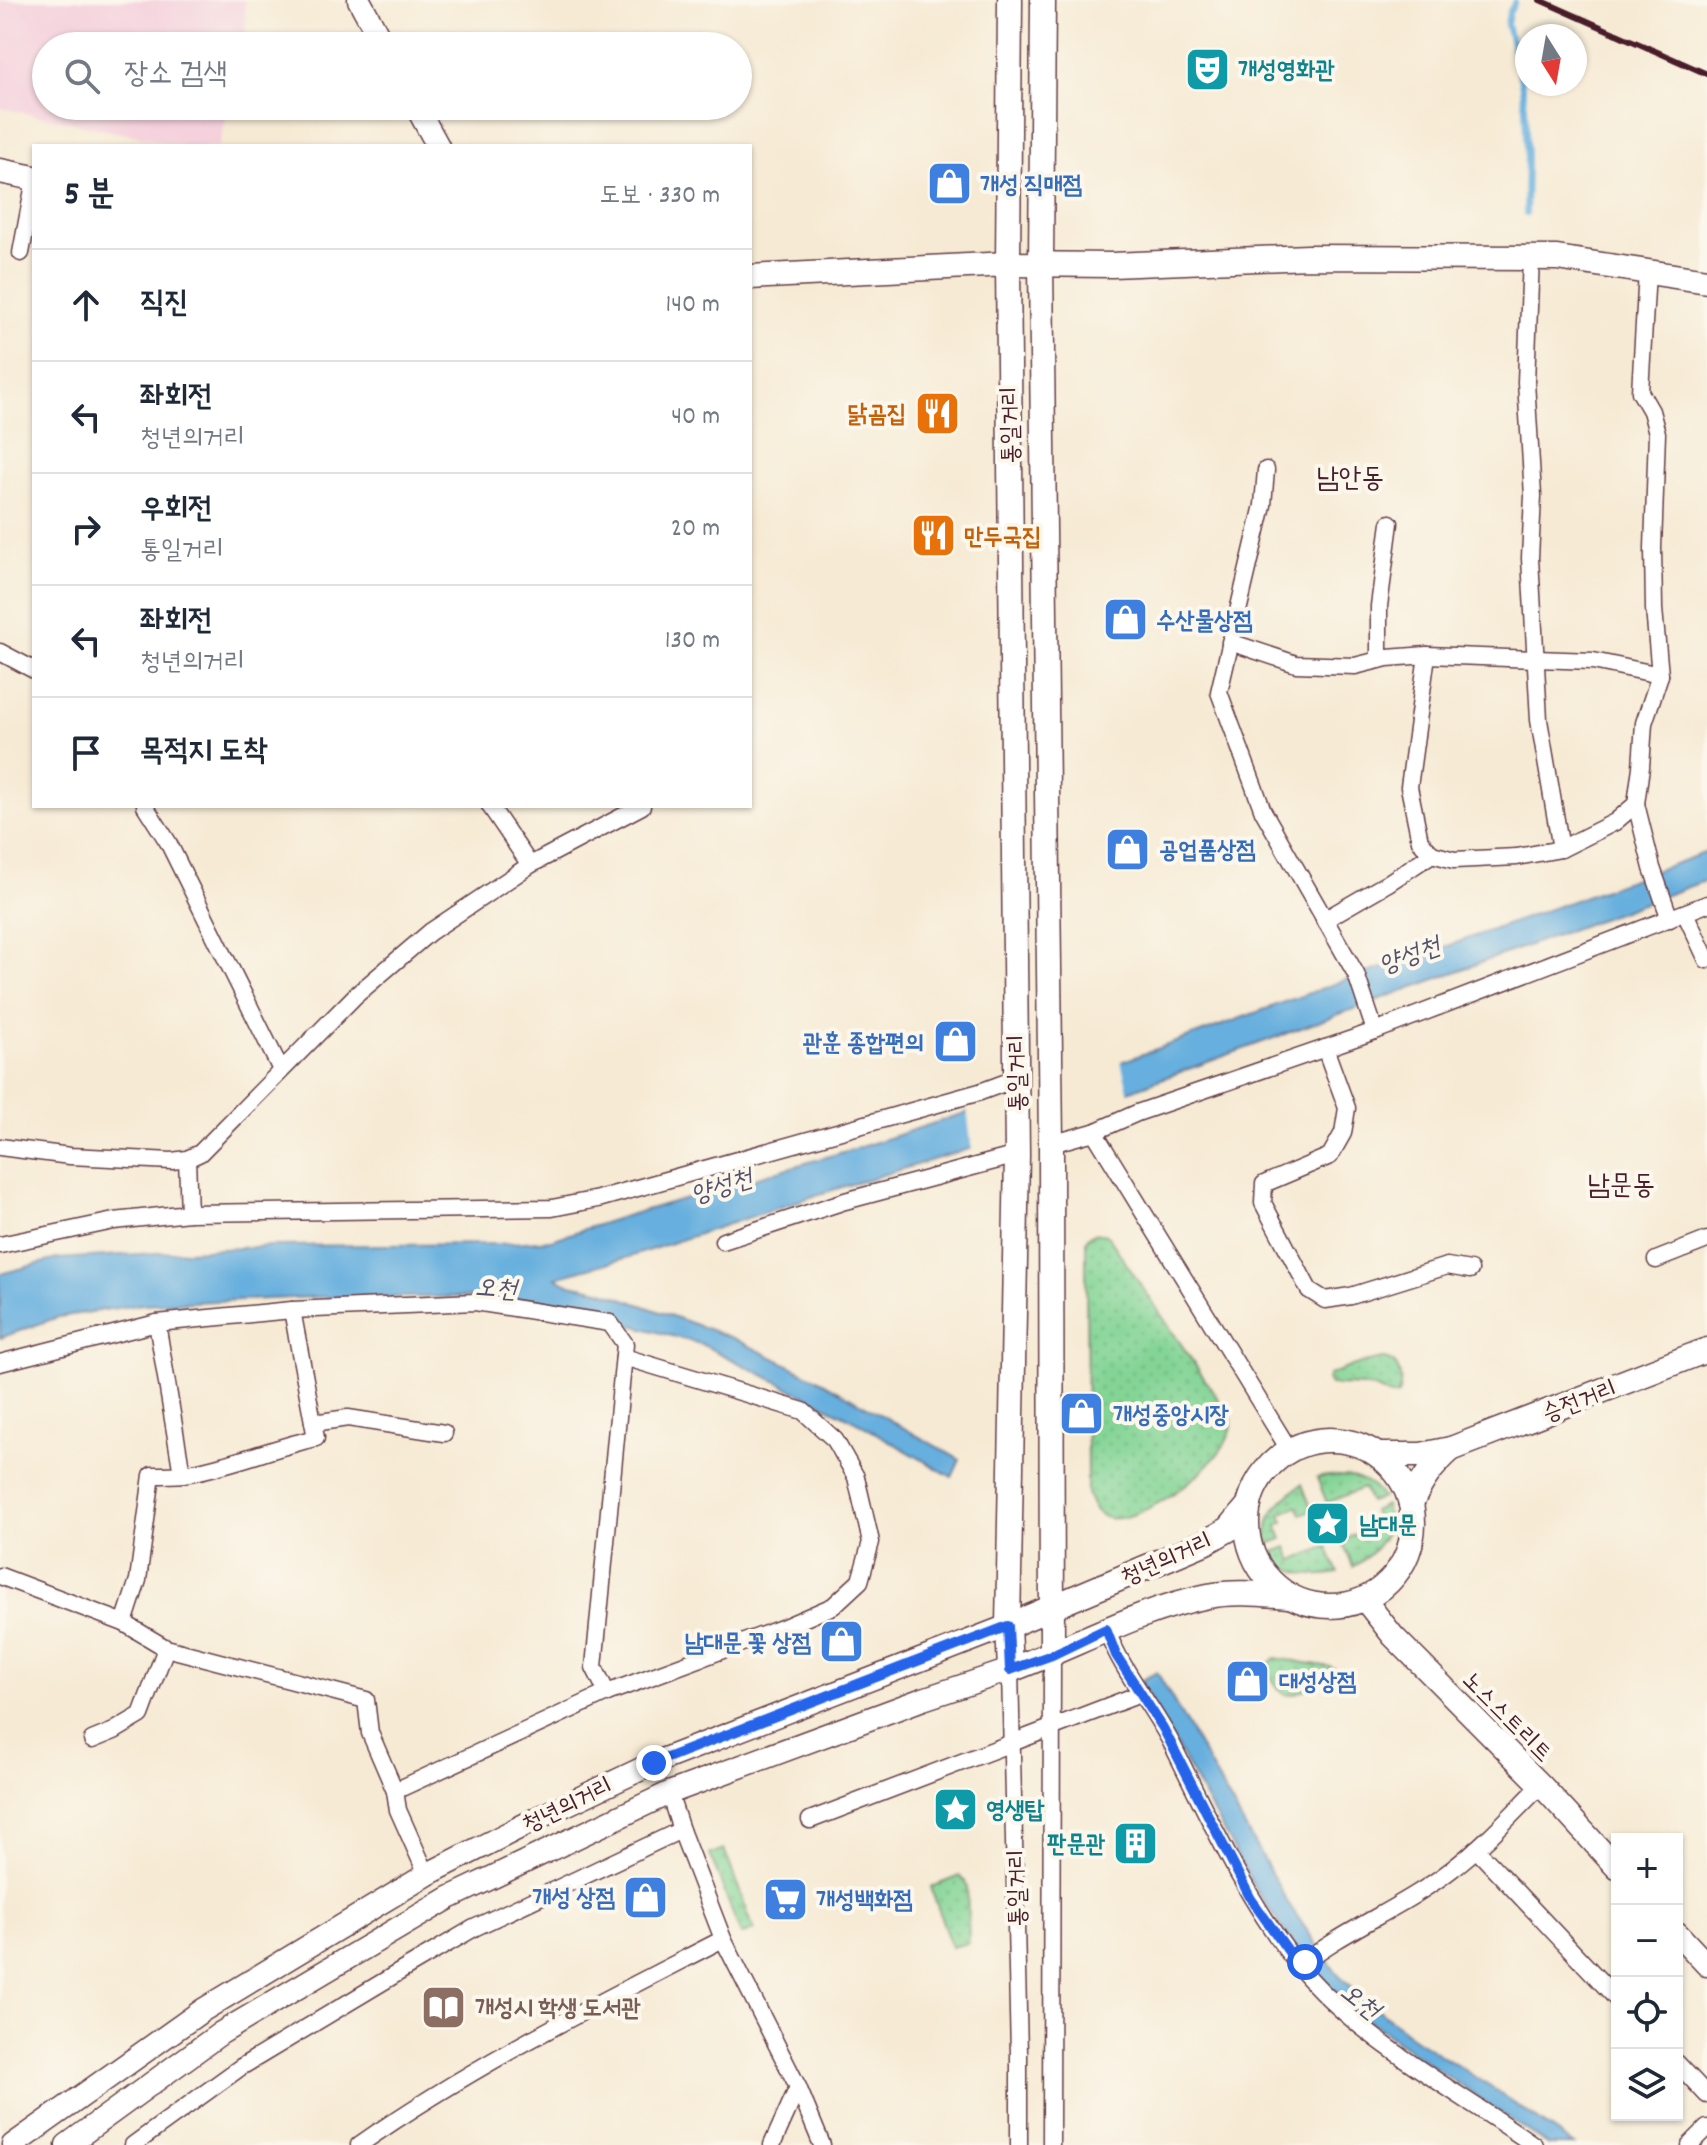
<!DOCTYPE html>
<html lang="ko">
<head>
<meta charset="utf-8">
<style>
	body { margin:0; font-family:Dekko,"Poor Story",sans-serif; background:#f2f2f3; color:#1f2937 }
	.controls { position:absolute; right:24px; bottom:24px; display:grid; overflow:hidden; border-radius:0px; box-shadow:0 2px 6px #0004 }
	.controls button { width:72px; height:72px; display:grid; place-items:center; padding:0; border:0; border-bottom:2px solid #e0e1e3; background:#fff; color:#1f2937; font:40px sans-serif }
	.compass { position:absolute; left:1515px; top:24px; width:72px; height:72px; border-radius:50%; background:#fff; box-shadow:0 2px 6px #0004; rotate:169deg }
	.stop { position:absolute; width:24px; height:24px; margin:-18px; border:6px solid #2563eb; border-radius:50%; background:#fff }
	.stop.end { background:#2563eb; border-color:#fff; box-shadow:0 2px 8px #0008 }
	.list { margin:0; padding:0; list-style:none }
	h2 { display:flex; justify-content:space-between; align-items:center; height:104px; margin:0; padding:0 32px; font-size:34px }
	h2 small { font-size:26px; font-weight:400; color:#747a83 }
	.list li { display:grid; grid-template-columns:52px 1fr auto; gap:24px; align-items:center; box-sizing:border-box; height:112px; padding:0 32px; border-top:2px solid #e0e1e3 }
	.list b { display:block; font-size:30px; white-space:nowrap }
	.list p { margin:0; font-size:26px; white-space:nowrap; color:#747a83 }
	.list em { font-size:26px; font-style:normal; color:#747a83 }
	.icon { flex:none; width:44px; height:44px; fill:none; stroke:currentColor; stroke-width:2; stroke-linecap:round; stroke-linejoin:round }
	.map { position:relative; flex:none; width:1707px; height:2145px; overflow:hidden }
	.search { position:absolute; background:#fff; box-shadow:0 2px 6px #0004; left:32px; top:32px; width:720px; height:88px; display:flex; align-items:center; gap:20px; box-sizing:border-box; padding:0 28px; border-radius:44px; color:#747a83; font-size:30px }
	.panel { position:absolute; background:#fff; box-shadow:0 2px 6px #0004; left:32px; top:144px; width:720px; height:664px; border-radius:0px }
	.map>svg:first-child { display:block }
	.built { fill:#f4cfdc }
	.grass { fill:url(#grass-dots); stroke:#667a60; stroke-width:2 }
	.water { fill:#66afde; stroke:#586784; stroke-width:2 }
	.pier { fill:#f6ead4 }
	.lines { fill:none; stroke-linecap:round; stroke-linejoin:round }
	.stream { stroke:#66afde; stroke-width:6 }
	.street-casing { stroke:#643d44; stroke-width:19 }
	.secondary-casing { stroke:#643d44; stroke-width:25 }
	.primary-casing { stroke:#643d44; stroke-width:27 }
	.street { stroke:#fff; stroke-width:16 }
	.secondary { stroke:#fff; stroke-width:22 }
	.primary { stroke:#fff; stroke-width:24 }
	.rail { stroke:#4a1f2b; stroke-width:6 }
	.route { stroke:#2563eb; stroke-width:10 }
	.labels { text-anchor:middle; stroke-width:8; stroke-linejoin:round; paint-order:stroke }
	.culture-label { font-size:24px; font-weight:bold; fill:#0d838f; stroke:#fbf7ec; text-anchor:start }
	.shop-label { font-size:24px; font-weight:bold; fill:#366cbe; stroke:#fbf7ec; text-anchor:start }
	.food-label { font-size:24px; font-weight:bold; fill:#c56008; stroke:#fbf7ec; text-anchor:end }
	.street-label { font-size:24px; fill:#4a1f2b; stroke:#fbf7ec }
	.education-label { font-size:24px; font-weight:bold; fill:#785e54; stroke:#fbf7ec; text-anchor:start }
	.water-label { font-size:26px; font-style:italic; fill:#54516a; stroke:#fbf7ec }
	.quarter-label { font-size:28px; fill:#4a1f2b; stroke:#fbf7ec }
</style>
</head>
<body>
<div class="map">
<svg width="1707" height="2145" viewBox="0 0 1707 2145">
	<defs>
		<pattern id="grass-dots" width="8" height="8" patternUnits="userSpaceOnUse" patternTransform="scale(2)"><rect width="8" height="8" fill="#83d495"/><path d="M2 2h.1M6 6h.1" fill="none" stroke="#73b681" stroke-width="1.8" stroke-linecap="round"/></pattern>
	</defs>
	<rect width="100%" height="100%" fill="#fbf7ec"/>
	<filter id="ink" filterUnits="userSpaceOnUse"><feTurbulence type="fractalNoise" baseFrequency=".0125" numOctaves="2"/><feDisplacementMap in="SourceGraphic" scale="16" xChannelSelector="R" yChannelSelector="G"/><feConvolveMatrix kernelMatrix="1 2 1 2 8 2 1 2 1" color-interpolation-filters="sRGB"/></filter>
	<filter id="wash" filterUnits="userSpaceOnUse"><feTurbulence type="fractalNoise" baseFrequency=".006" numOctaves="4" result="noise"/><feDisplacementMap in="SourceGraphic" scale="32" xChannelSelector="R" yChannelSelector="G"/><feGaussianBlur stdDeviation="1.8" result="paint"/><feColorMatrix in="noise" values="0 0 0 0 0 0 0 0 0 0 0 0 0 0 0 0 0 1.4 0 .05"/><feComposite in="paint" operator="in"/></filter>
	<g filter="url(#wash)">
		<rect width="100%" height="100%" fill="#f6ead4"/>
		<path class="built" d="M 0,0 L 245,0 L 246,38 L 244,46 L 46,46 L 46,106 L 229,106 L 219,146 L 186,146 L 0,108 Z"/>
		<g class="grass">
			<path d="M 1094,1233 L 1107,1235 L 1231,1418 C 1242,1453 1138,1530 1105,1517 C 1095,1513 1090,1503 1087,1493 L 1086,1241 L 1088,1237 Z"/>
			<path d="M 1382,1359 C 1401,1360 1403,1380 1398,1395 C 1388,1398 1388,1394 1379,1390 C 1365,1384 1346,1386 1330,1385 L 1327,1380 L 1329,1375 L 1355,1365 Z"/>
			<path d="M 1327,1476 C 1350,1475 1369,1478 1382,1498 L 1370,1502 L 1363,1488 L 1327,1503 L 1317,1478 Z"/>
			<path d="M 1302,1484 L 1312,1510 L 1301,1514 L 1297,1506 L 1281,1514 L 1284,1522 L 1277,1525 L 1283,1539 L 1268,1544 C 1263,1515 1280,1500 1302,1484 Z"/>
			<path d="M 1385,1505 C 1386,1510 1388,1514 1389,1519 C 1390,1537 1367,1559 1353,1567 L 1342,1540 L 1378,1525 L 1373,1511 Z"/>
			<path d="M 1327,1546 L 1338,1573 C 1314,1578 1284,1575 1272,1553 L 1287,1547 L 1293,1561 Z"/>
			<path d="M 1275,1658 L 1331,1667 L 1335,1669 L 1337,1672 L 1335,1677 L 1294,1694 L 1287,1695 L 1279,1689 L 1267,1671 L 1269,1663 Z"/>
			<path d="M 724,1849 L 754,1930 L 741,1935 L 710,1854 Z"/>
			<path d="M 960,1876 L 965,1881 L 967,1886 L 969,1943 L 951,1947 L 931,1887 Z"/>
		</g>
		<g class="water">
			<path d="M 1707,852 L 1707,880 L 1606,917 L 969,1149 L 829,1191 L 629,1257 L 556,1277 L 566,1283 L 600,1290 L 735,1339 L 823,1382 L 960,1460 L 952,1477 L 848,1417 L 701,1344 L 599,1316 L 488,1297 L 317,1297 L 143,1304 L 58,1317 L 0,1338 L 0,1274 L 57,1259 L 272,1246 L 499,1244 L 551,1240 L 622,1217 L 867,1145 L 1121,1062 L 1342,981 L 1431,952 Z"/>
			<path d="M 1157,1672 L 1288,1903 L 1335,1971 L 1365,1999 L 1414,2038 L 1486,2084 L 1574,2145 L 1548,2145 L 1426,2062 L 1354,2010 L 1321,1977 L 1301,1954 L 1259,1895 L 1140,1681 Z"/>
		</g>
		<path class="pier" d="M 1120,1058 L 1129,1094 L 972,1152 L 967,1108 Z"/>
		<g class="lines">
			<path class="stream" d="M 1515,2 L 1509,13 L 1507,25 L 1519,69 L 1525,107 L 1527,158 L 1526,213"/>
		</g>
	</g>
	<g filter="url(#ink)">
		<g class="lines">
			<defs>
				<g id="street">
					<path d="M 21,253 L 34,184"/>
					<path d="M 1531,258 L 1526,382 L 1533,496 L 1530,558 L 1539,720 L 1561,849"/>
					<path d="M 1266,470 L 1263,505 L 1219,692 L 1263,811 L 1356,974 L 1375,1031"/>
					<path d="M 1230,642 L 1296,664 L 1355,666 L 1387,658 L 1427,655 L 1593,661 L 1660,675"/>
					<path d="M 0,652 L 34,670"/>
					<path d="M 1427,655 L 1409,787 L 1420,841 L 1432,854 L 1454,860 L 1517,857 L 1561,849 L 1615,822 L 1636,804 L 1641,767 L 1644,723 L 1660,675 L 1654,609 L 1653,548 L 1657,433 L 1651,411 L 1640,392 L 1647,272"/>
					<path d="M 1379,660 L 1379,606 L 1390,523"/>
					<path d="M 1636,804 L 1652,868 L 1670,919"/>
					<path d="M 145,806 L 168,842 L 281,1070"/>
					<path d="M 490,806 L 530,865"/>
					<path d="M 1685,913 L 1707,960"/>
					<path d="M 1324,920 L 1388,883 L 1432,854"/>
					<path d="M 1325,1048 L 1347,1108 L 1343,1133 L 1330,1156 L 1264,1184 L 1263,1203 L 1309,1290 L 1325,1300 L 1351,1296 L 1447,1266 L 1470,1270"/>
					<path d="M 1094,1132 L 1290,1451"/>
					<path d="M 1051,1144 L 1094,1132 L 1137,1113 L 1375,1031 L 1707,904"/>
					<path d="M 0,1147 L 70,1156 L 172,1161 L 187,1159 L 200,1153 L 355,996 L 430,932 L 530,865 L 642,806"/>
					<path d="M 187,1159 L 189,1213"/>
					<path d="M 723,1241 L 845,1201 L 1017,1155"/>
					<path d="M 0,1245 L 114,1221 L 189,1213 L 552,1208 L 598,1199 L 980,1092 L 1015,1079"/>
					<path d="M 1656,1260 L 1707,1240"/>
					<path d="M 157,1323 L 182,1474"/>
					<path d="M 0,1363 L 157,1323 L 292,1310 L 475,1302 L 610,1323 L 625,1344 L 594,1667 L 607,1693"/>
					<path d="M 313,1423 L 348,1418 L 444,1433"/>
					<path d="M 0,1576 L 124,1623 L 166,1648 L 366,1700 L 370,1733 L 395,1791"/>
					<path d="M 124,1623 L 138,1580 L 152,1475 C 162,1475 173,1475 183,1474 C 228,1467 271,1448 316,1438 L 292,1310"/>
					<path d="M 1106,1629 C 1123,1673 1151,1704 1172,1744 C 1210,1820 1245,1898 1298,1965 C 1359,2040 1456,2090 1534,2145"/>
					<path d="M 1010,1670 L 1019,2054 L 1019,2145"/>
					<path d="M 92,1740 L 114,1731 L 141,1715 L 166,1648"/>
					<path d="M 669,1793 L 681,1830 L 723,1939 L 798,2087 L 772,2145"/>
					<path d="M 810,1820 L 1140,1694"/>
					<path d="M 1476,1849 L 1617,1999"/>
					<path d="M 427,1875 L 398,1810 L 395,1791 L 607,1693 L 782,1628 L 833,1606 L 860,1581 L 871,1542 L 856,1477 L 835,1440 L 803,1411 L 624,1357"/>
					<path d="M 1299,1966 C 1346,1929 1403,1907 1451,1870 C 1484,1845 1512,1814 1541,1785"/>
					<path d="M 1677,2063 L 1707,2095"/>
					<path d="M 798,2087 L 822,2145"/>
					<path d="M 133,2145 L 241,2067 L 406,1968 L 474,1928 L 681,1830"/>
					<path d="M 359,2145 C 473,2065 599,2003 723,1939"/>
					<path d="M 1051,2145 L 1052,1655"/>
					<path d="M 1690,2145 L 1707,2128"/>
				</g>
				<g id="secondary">
					<path d="M 359,0 L 384,46"/>
					<path d="M 416,106 L 438,146"/>
					<path d="M 1364,1599 L 1393,1636 L 1541,1785 L 1617,1868"/>
					<path d="M 1677,1933 L 1707,1965"/>
					<path d="M 13,2145 L 203,2010 L 428,1874 L 540,1817 L 654,1763 L 1008,1626"/>
					<path d="M 67,2145 L 221,2033 L 449,1898 L 669,1793 L 923,1699 L 1010,1670"/>
				</g>
				<g id="primary">
					<path d="M 1010,0 L 1008,264 L 1017,1155 L 1008,1626 L 1010,1670 C 1076,1646 1138,1610 1208,1596 C 1234,1591 1262,1594 1289,1596"/>
					<path d="M 1043,0 L 1041,264 L 1051,1144 L 1052,1655"/>
					<path d="M 0,171 L 34,178"/>
					<path d="M 750,277 L 1008,264 L 1112,265 L 1308,257 L 1557,258 L 1707,281"/>
					<circle cx="1330" cy="1523" r="83"/>
					<path d="M 1451,1449 L 1707,1350"/>
					<path d="M 1378,1455 L 1421,1455 L 1451,1449 C 1432,1466 1421,1481 1411,1504"/>
					<path d="M 1008,1626 L 1206,1542 L 1229,1529 L 1249,1505"/>
				</g>
			</defs>
			<use href="#street" class="street-casing"/>
			<use href="#secondary" class="secondary-casing"/>
			<use href="#primary" class="primary-casing"/>
			<use href="#street" class="street"/>
			<use href="#secondary" class="secondary"/>
			<use href="#primary" class="primary"/>
			<path class="rail" d="M 1540,0 L 1707,74"/>
		</g>
	</g>
	<g class="lines" filter="url(#ink)">
		<path class="route" d="M 654,1763 L 1008,1626 L 1010,1670 L 1052,1655 L 1106,1629 L 1116,1655 L 1163,1728 L 1251,1899 L 1299,1966 L 1305,1962"/>
	</g>
	<defs>
		<symbol id="theatre-square" viewBox="-11 -11 22 22"><rect x="-9" y="-9" width="18" height="18" rx="4" fill="#0f9aa8" stroke="#fbf7ec"/><path d="M-5-5.5Q0-4 5-5.5V0Q5 5 0 6Q-5 5-5 0ZM-3.3-2.5H-1v1.5H-3.3ZM1-2.5H3.3v1.5H1ZM-2.8 1Q0 5.5 2.8 1Z" fill="#fff"/></symbol>
		<symbol id="shop-square" viewBox="-11 -11 22 22"><rect x="-9" y="-9" width="18" height="18" rx="4" fill="#3f7fe0" stroke="#fbf7ec"/><path d="M-5-2.5h2.3a2.7 3.5 0 0 1 5.4 0H5L5.5 6h-11ZM-1.5-2.5h3a1.5 2.3 0 0 0-3 0Z" fill="#fff"/></symbol>
		<symbol id="restaurant-square" viewBox="-11 -11 22 22"><rect x="-9" y="-9" width="18" height="18" rx="4" fill="#e8710a" stroke="#fbf7ec"/><path d="M-5-6h1v4h1v-4h1v4h1v-4h1v5L-1.5 .5V6h-2V.5L-5-1ZM5-6V6H3V1.5H1.5Q1.5-4 5-6Z" fill="#fff"/></symbol>
		<symbol id="sight-square" viewBox="-11 -11 22 22"><rect x="-9" y="-9" width="18" height="18" rx="4" fill="#0f9aa8" stroke="#fbf7ec"/><path d="M0-6L1.8-2.2L6-1.7L2.9 1.2L3.7 5.4L0 3.3L-3.7 5.4L-2.9 1.2L-6-1.7L-1.8-2.2Z" fill="#fff"/></symbol>
		<symbol id="building-square" viewBox="-11 -11 22 22"><rect x="-9" y="-9" width="18" height="18" rx="4" fill="#0f9aa8" stroke="#fbf7ec"/><path d="M-4-6H4V6H1V3H-1V6H-4ZM-2.5-4.3h1.7v1.8h-1.7ZM.8-4.3h1.7v1.8H.8ZM-2.5-1h1.7V.8h-1.7ZM.8-1h1.7V.8H.8Z" fill="#fff"/></symbol>
		<symbol id="supermarket-square" viewBox="-11 -11 22 22"><rect x="-9" y="-9" width="18" height="18" rx="4" fill="#3f7fe0" stroke="#fbf7ec"/><path d="M-6-5.5h2.5l.6 2H6L4.5 2H-2.5L-4.4-4H-6ZM-1.5 3.2a1.3 1.3 0 1 0 .1 0ZM3 3.2a1.3 1.3 0 1 0 .1 0Z" fill="#fff"/></symbol>
		<symbol id="library-square" viewBox="-11 -11 22 22"><rect x="-9" y="-9" width="18" height="18" rx="4" fill="#8d6e63" stroke="#fbf7ec"/><path d="M-6-4Q-3-5.5-.7-3.5V5Q-3 3-6 4ZM6-4Q3-5.5 .7-3.5V5Q3 3 6 4Z" fill="#fff"/></symbol>
	</defs>
	<g fill-rule="evenodd">
		<use href="#theatre-square" x="1182" y="44" width="51" height="51"/>
		<use href="#shop-square" x="924" y="158" width="51" height="51"/>
		<use href="#restaurant-square" x="912" y="388" width="51" height="51"/>
		<use href="#restaurant-square" x="908" y="510" width="51" height="51"/>
		<use href="#shop-square" x="1100" y="594" width="51" height="51"/>
		<use href="#shop-square" x="1102" y="824" width="51" height="51"/>
		<use href="#shop-square" x="930" y="1016" width="51" height="51"/>
		<use href="#shop-square" x="1056" y="1388" width="51" height="51"/>
		<use href="#sight-square" x="1302" y="1498" width="51" height="51"/>
		<use href="#shop-square" x="816" y="1616" width="51" height="51"/>
		<use href="#shop-square" x="1222" y="1656" width="51" height="51"/>
		<use href="#sight-square" x="930" y="1784" width="51" height="51"/>
		<use href="#building-square" x="1110" y="1818" width="51" height="51"/>
		<use href="#shop-square" x="620" y="1872" width="51" height="51"/>
		<use href="#supermarket-square" x="760" y="1874" width="51" height="51"/>
		<use href="#library-square" x="418" y="1982" width="51" height="51"/>
	</g>
	<g class="labels">
		<g class="culture-label">
			<text x="1238" y="77">개성영화관</text>
			<text x="1359" y="1532">남대문</text>
			<text x="986" y="1817">영생탑</text>
			<text x="1105" y="1851" text-anchor="end">판문관</text>
		</g>
		<g class="shop-label">
			<text x="980" y="192">개성 직매점</text>
			<text x="1156" y="628">수산물상점</text>
			<text x="1159" y="857">공업품상점</text>
			<text x="924" y="1050" text-anchor="end">관훈 종합편의</text>
			<text x="1113" y="1422">개성중앙시장</text>
			<text x="811" y="1650" text-anchor="end">남대문 꽃 상점</text>
			<text x="1279" y="1689">대성상점</text>
			<text x="615" y="1905" text-anchor="end">개성 상점</text>
			<text x="816" y="1907">개성백화점</text>
		</g>
		<g class="food-label">
			<text x="906" y="421">닭곰집</text>
			<text x="964" y="544" text-anchor="start">만두국집</text>
		</g>
		<g class="street-label">
			<text transform="translate(1009 425) rotate(-91)" y="8">통일거리</text>
			<text transform="translate(1016 1073) rotate(-91)" y="8">통일거리</text>
			<text transform="translate(1579 1400) rotate(-21)" y="8">승전거리</text>
			<text transform="translate(1166 1558) rotate(-24)" y="8">청년의거리</text>
			<text transform="translate(1508 1716) rotate(45)" y="8">노스스트리트</text>
			<text transform="translate(567 1804) rotate(-26)" y="8">청년의거리</text>
			<text transform="translate(1016 1888) rotate(-91)" y="8">통일거리</text>
		</g>
		<g class="education-label">
			<text x="475" y="2015">개성시 학생 도서관</text>
		</g>
		<g class="water-label">
			<text transform="translate(1409 954) rotate(-20)" y="9">양성천</text>
			<text transform="translate(721 1185) rotate(-17)" y="9">양성천</text>
			<text transform="translate(496 1287) rotate(4)" y="9">오천</text>
			<text transform="translate(1361 2000) rotate(38)" y="9">오천</text>
		</g>
		<g class="quarter-label">
			<text x="1350" y="486">남안동</text>
			<text x="1621" y="1193">남문동</text>
		</g>
	</g>
</svg>
<div class="controls">
<button>+</button>
<button>−</button>
<button><svg class="icon" aria-label="locate" viewBox="0 0 24 24"><circle cx="12" cy="12" r="6"/><path d="M12 2v4M12 18v4M2 12h4M18 12h4"/></svg></button>
<button><svg class="icon" aria-label="layers" viewBox="0 0 24 24"><path d="M12 4l9 5-9 5-9-5zM3 14l9 5 9-5"/></svg></button>
</div>
<svg class="compass" viewBox="-18 -18 36 36"><path d="M0-13l5 13h-10z" fill="#e53935"/><path d="M0 13l5-13h-10z" fill="#747a83"/></svg>
<div class="stop" style="left:1305px;top:1962px"></div>
<div class="stop end" style="left:654px;top:1763px"></div>
<div class="search"><svg class="icon" aria-label="search" viewBox="0 0 24 24"><circle cx="10" cy="10" r="6"/><path d="M15 15l6 6"/></svg>장소 검색</div>
<section class="panel">
<h2>5 분<small>도보 · 330 m</small></h2>
<ul class="list">
<li><svg class="icon" aria-label="ahead" viewBox="0 0 24 24"><path d="M12 20V5M6 11l6-6 6 6"/></svg><div><b>직진</b></div><em>140 m</em></li>
<li><svg class="icon" aria-label="left" viewBox="0 0 24 24"><path d="M17 20v-9H6M10 6l-5 5 5 5"/></svg><div><b>좌회전</b><p>청년의거리</p></div><em>40 m</em></li>
<li><svg class="icon" aria-label="right" viewBox="0 0 24 24"><path d="M7 20v-9h11M14 6l5 5-5 5"/></svg><div><b>우회전</b><p>통일거리</p></div><em>20 m</em></li>
<li><svg class="icon" aria-label="left" viewBox="0 0 24 24"><path d="M17 20v-9H6M10 6l-5 5 5 5"/></svg><div><b>좌회전</b><p>청년의거리</p></div><em>130 m</em></li>
<li><svg class="icon" aria-label="arrive" viewBox="0 0 24 24"><path d="M6 21V4h12l-3 4 3 4H6"/></svg><div><b>목적지 도착</b></div></li>
</ul>
</section>
</div>
</body>
</html>
